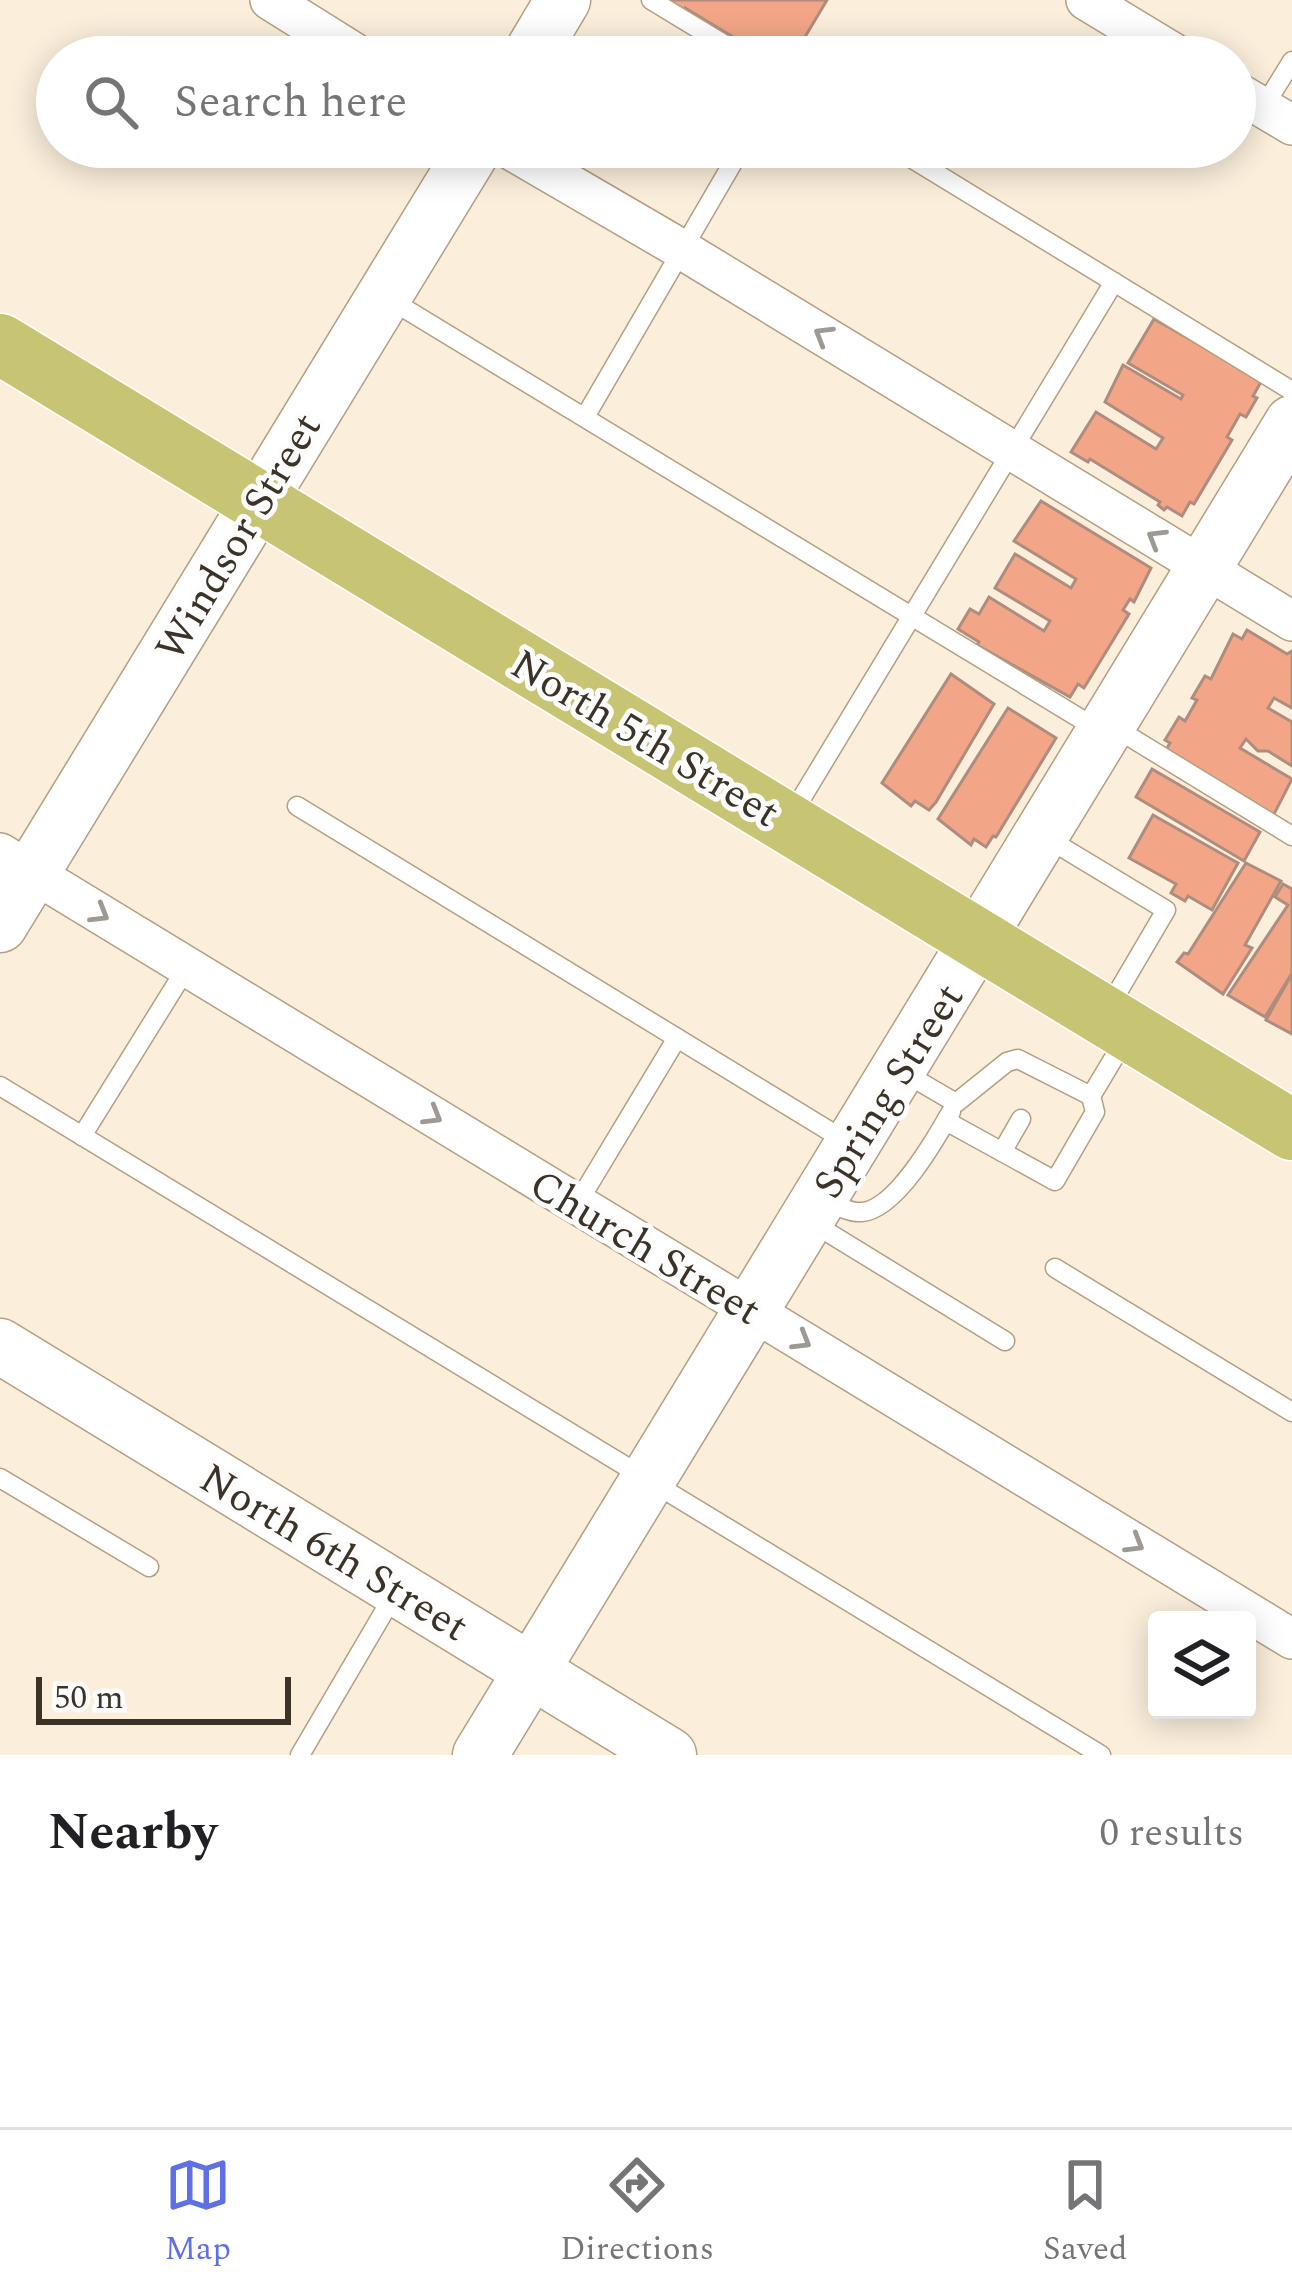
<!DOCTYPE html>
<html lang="en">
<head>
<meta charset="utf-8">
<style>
	body { margin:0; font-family:Spectral,serif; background:#f6f6f6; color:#202124 }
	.controls { position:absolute; right:36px; bottom:36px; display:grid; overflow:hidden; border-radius:12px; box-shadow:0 6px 30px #0003 }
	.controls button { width:108px; height:108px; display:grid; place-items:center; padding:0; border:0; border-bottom:3px solid #e0e0e0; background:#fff; color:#202124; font:60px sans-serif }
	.scale { position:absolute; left:36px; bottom:30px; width:255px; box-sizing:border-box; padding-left:12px; border:6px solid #3b3327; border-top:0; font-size:33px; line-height:42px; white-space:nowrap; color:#3b3327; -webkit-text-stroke:9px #fdfdfd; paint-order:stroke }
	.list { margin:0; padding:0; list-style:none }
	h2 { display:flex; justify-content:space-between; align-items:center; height:156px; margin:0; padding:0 48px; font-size:51px }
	h2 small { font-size:39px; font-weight:400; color:#757577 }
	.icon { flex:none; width:66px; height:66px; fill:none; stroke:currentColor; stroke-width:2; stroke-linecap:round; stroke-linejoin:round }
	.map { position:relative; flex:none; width:1292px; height:1755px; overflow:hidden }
	.search { position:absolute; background:#fff; box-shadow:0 6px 30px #0003; left:36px; right:36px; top:36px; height:132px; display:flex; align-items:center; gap:30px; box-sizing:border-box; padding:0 42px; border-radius:66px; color:#757577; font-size:45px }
	.sheet { height:372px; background:#fff }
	nav { display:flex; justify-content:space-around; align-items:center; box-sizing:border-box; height:168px; border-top:3px solid #e0e0e0; background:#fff; font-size:33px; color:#757577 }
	nav a { display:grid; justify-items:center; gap:6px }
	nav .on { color:#5f70e7 }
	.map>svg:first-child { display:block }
	.building { fill:#f2a687; stroke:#af8c7e; stroke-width:3 }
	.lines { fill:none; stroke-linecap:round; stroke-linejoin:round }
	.lane-casing { stroke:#b49f81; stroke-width:21 }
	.street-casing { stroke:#b49f81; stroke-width:42 }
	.secondary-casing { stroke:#b49f81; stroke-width:57 }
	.primary-casing { stroke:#fff; stroke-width:63 }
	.lane { stroke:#fff; stroke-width:18 }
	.street { stroke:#fff; stroke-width:39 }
	.secondary { stroke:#fff; stroke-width:54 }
	.primary { stroke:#c7c573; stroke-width:60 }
	.oneway { stroke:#9d9993 }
	.labels { text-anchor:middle; stroke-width:10; stroke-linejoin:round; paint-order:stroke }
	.street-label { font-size:42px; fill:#3b3327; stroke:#fdfdfd }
</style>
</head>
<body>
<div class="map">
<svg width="1292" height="1755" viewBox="0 0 1292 1755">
	<rect width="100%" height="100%" fill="#fbeedb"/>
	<g class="building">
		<path d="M 663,0 L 827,0 L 793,57 L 759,57 L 761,54 L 685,8 L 683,12 Z"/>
		<path d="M 1154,319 L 1262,380 L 1253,396 L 1257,398 L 1246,417 L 1240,414 L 1227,437 L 1232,440 L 1194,504 L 1190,502 L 1182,516 L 1167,507 L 1164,510 L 1158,505 L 1160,502 L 1090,459 L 1088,462 L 1071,452 L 1096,412 L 1156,449 L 1163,438 L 1105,402 L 1123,365 L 1181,399 L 1183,395 L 1128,363 Z"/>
		<path d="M 1041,501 L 1151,568 L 1134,602 L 1130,599 L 1123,610 L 1129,614 L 1084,688 L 1078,684 L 1070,697 L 977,645 L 979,642 L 958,629 L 970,609 L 979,614 L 989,597 L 1044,631 L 1050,621 L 995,588 L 1015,554 L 1071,588 L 1076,579 L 1014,541 Z"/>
		<path d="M 1247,630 L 1287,654 L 1292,651 L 1292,708 L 1274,698 L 1268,708 L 1292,722 L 1292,766 L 1268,751 L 1258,751 L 1246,739 L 1240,748 L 1292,779 L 1273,816 L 1163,755 L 1170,743 L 1165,740 L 1179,717 L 1185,721 L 1197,700 L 1192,698 L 1205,676 L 1211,679 L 1233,634 L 1242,639 Z"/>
		<path d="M 951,674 L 994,704 L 936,802 L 929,810 L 915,801 L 911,806 L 882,783 Z"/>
		<path d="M 1008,708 L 1056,738 L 996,837 L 993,836 L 986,847 L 974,839 L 971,845 L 938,819 Z"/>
		<path d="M 1152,769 L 1260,832 L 1244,861 L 1136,797 Z"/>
		<path d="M 1153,815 L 1238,863 L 1212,910 L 1188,896 L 1185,901 L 1171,893 L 1176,884 L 1129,858 Z"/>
		<path d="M 1246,863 L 1281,881 L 1245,945 L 1252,948 L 1223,994 L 1177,962 L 1184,953 L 1188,954 Z"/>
		<path d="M 1283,884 L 1292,889 L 1292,973 L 1265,1017 L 1228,995 L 1288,905 L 1275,897 Z"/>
		<path d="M 1292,974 L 1292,1034 L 1266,1020 Z"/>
	</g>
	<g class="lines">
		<defs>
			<g id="lane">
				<path d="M 651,0 L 745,57"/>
				<path d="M 1263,108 L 1292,61"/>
				<path d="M 893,147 L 1292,391"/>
				<path d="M 389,299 L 1099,730"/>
				<path d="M 585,417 L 742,147"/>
				<path d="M 1112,726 L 1292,836"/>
				<path d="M 297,806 L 849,1143"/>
				<path d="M 792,814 L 1114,282"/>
				<path d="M 1045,837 L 1166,910 L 1109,1007"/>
				<path d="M 903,1072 L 956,1103 L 1007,1062 L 1018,1059 L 1091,1096 L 1127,1036"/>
				<path d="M 0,1086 L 1101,1755"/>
				<path d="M 946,1121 L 1055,1181 L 1095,1112 L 1091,1096"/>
				<path d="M 82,1136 L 187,967"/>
				<path d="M 1002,1152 L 1021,1119"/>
				<path d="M 826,1200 C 837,1206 850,1213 862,1212 C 896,1209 935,1140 951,1112"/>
				<path d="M 577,1204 L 677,1038"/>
				<path d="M 811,1222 L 1005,1341"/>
				<path d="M 1055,1268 L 1292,1412"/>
				<path d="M 0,1478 L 149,1567"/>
				<path d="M 300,1755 L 395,1593"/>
			</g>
			<g id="street">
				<path d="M 270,0 L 361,57"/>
				<path d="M 1086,0 L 1180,57"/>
				<path d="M 1235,91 L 1292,125"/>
				<path d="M 506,147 L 681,249 L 1292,621"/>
				<path d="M 0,853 L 1292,1639"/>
			</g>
			<g id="secondary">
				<path d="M 529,57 L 563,0"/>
				<path d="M 0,925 L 475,147"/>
				<path d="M 0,1346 L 669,1755"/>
				<path d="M 480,1755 L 1292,423"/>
			</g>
			<path id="primary" d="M 0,344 L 1292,1130"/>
		</defs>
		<use href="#lane" class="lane-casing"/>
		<use href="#street" class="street-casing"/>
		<use href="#secondary" class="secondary-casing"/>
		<use href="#primary" class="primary-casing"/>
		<use href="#lane" class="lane"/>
		<use href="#street" class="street"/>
		<use href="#secondary" class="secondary"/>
		<use href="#primary" class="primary"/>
	</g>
	<defs><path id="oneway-chevron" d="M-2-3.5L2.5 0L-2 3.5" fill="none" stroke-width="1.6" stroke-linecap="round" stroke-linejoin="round" transform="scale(3)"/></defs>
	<g class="oneway">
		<use href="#oneway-chevron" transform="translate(823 335) rotate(-149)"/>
		<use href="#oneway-chevron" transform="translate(1156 538) rotate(-149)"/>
		<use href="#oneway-chevron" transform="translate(100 914) rotate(31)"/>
		<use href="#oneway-chevron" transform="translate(433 1116) rotate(31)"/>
		<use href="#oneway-chevron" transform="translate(802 1341) rotate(31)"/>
		<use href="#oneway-chevron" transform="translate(1135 1544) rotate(31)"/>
	</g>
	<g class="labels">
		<g class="street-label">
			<text transform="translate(237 536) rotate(-59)" y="15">Windsor Street</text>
			<text transform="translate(646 737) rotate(31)" y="15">North 5th Street</text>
			<text transform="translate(887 1090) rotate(-58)" y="15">Spring Street</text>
			<text transform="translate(646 1246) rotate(31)" y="15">Church Street</text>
			<text transform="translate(335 1551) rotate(31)" y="15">North 6th Street</text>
		</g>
	</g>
</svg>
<div class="controls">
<button><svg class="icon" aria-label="layers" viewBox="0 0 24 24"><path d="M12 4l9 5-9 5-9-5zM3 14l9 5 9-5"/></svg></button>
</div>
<div class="scale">50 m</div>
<div class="search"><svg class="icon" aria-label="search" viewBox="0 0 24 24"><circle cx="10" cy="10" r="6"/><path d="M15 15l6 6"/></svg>Search here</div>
</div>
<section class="sheet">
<h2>Nearby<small>0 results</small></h2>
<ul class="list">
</ul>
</section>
<nav>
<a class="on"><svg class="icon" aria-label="map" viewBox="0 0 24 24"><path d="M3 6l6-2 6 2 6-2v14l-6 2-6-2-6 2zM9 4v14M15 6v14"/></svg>Map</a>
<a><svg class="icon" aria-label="directions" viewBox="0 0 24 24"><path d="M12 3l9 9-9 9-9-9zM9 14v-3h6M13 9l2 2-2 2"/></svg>Directions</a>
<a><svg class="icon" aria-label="saved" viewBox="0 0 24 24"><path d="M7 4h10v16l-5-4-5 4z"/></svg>Saved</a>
</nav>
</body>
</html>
